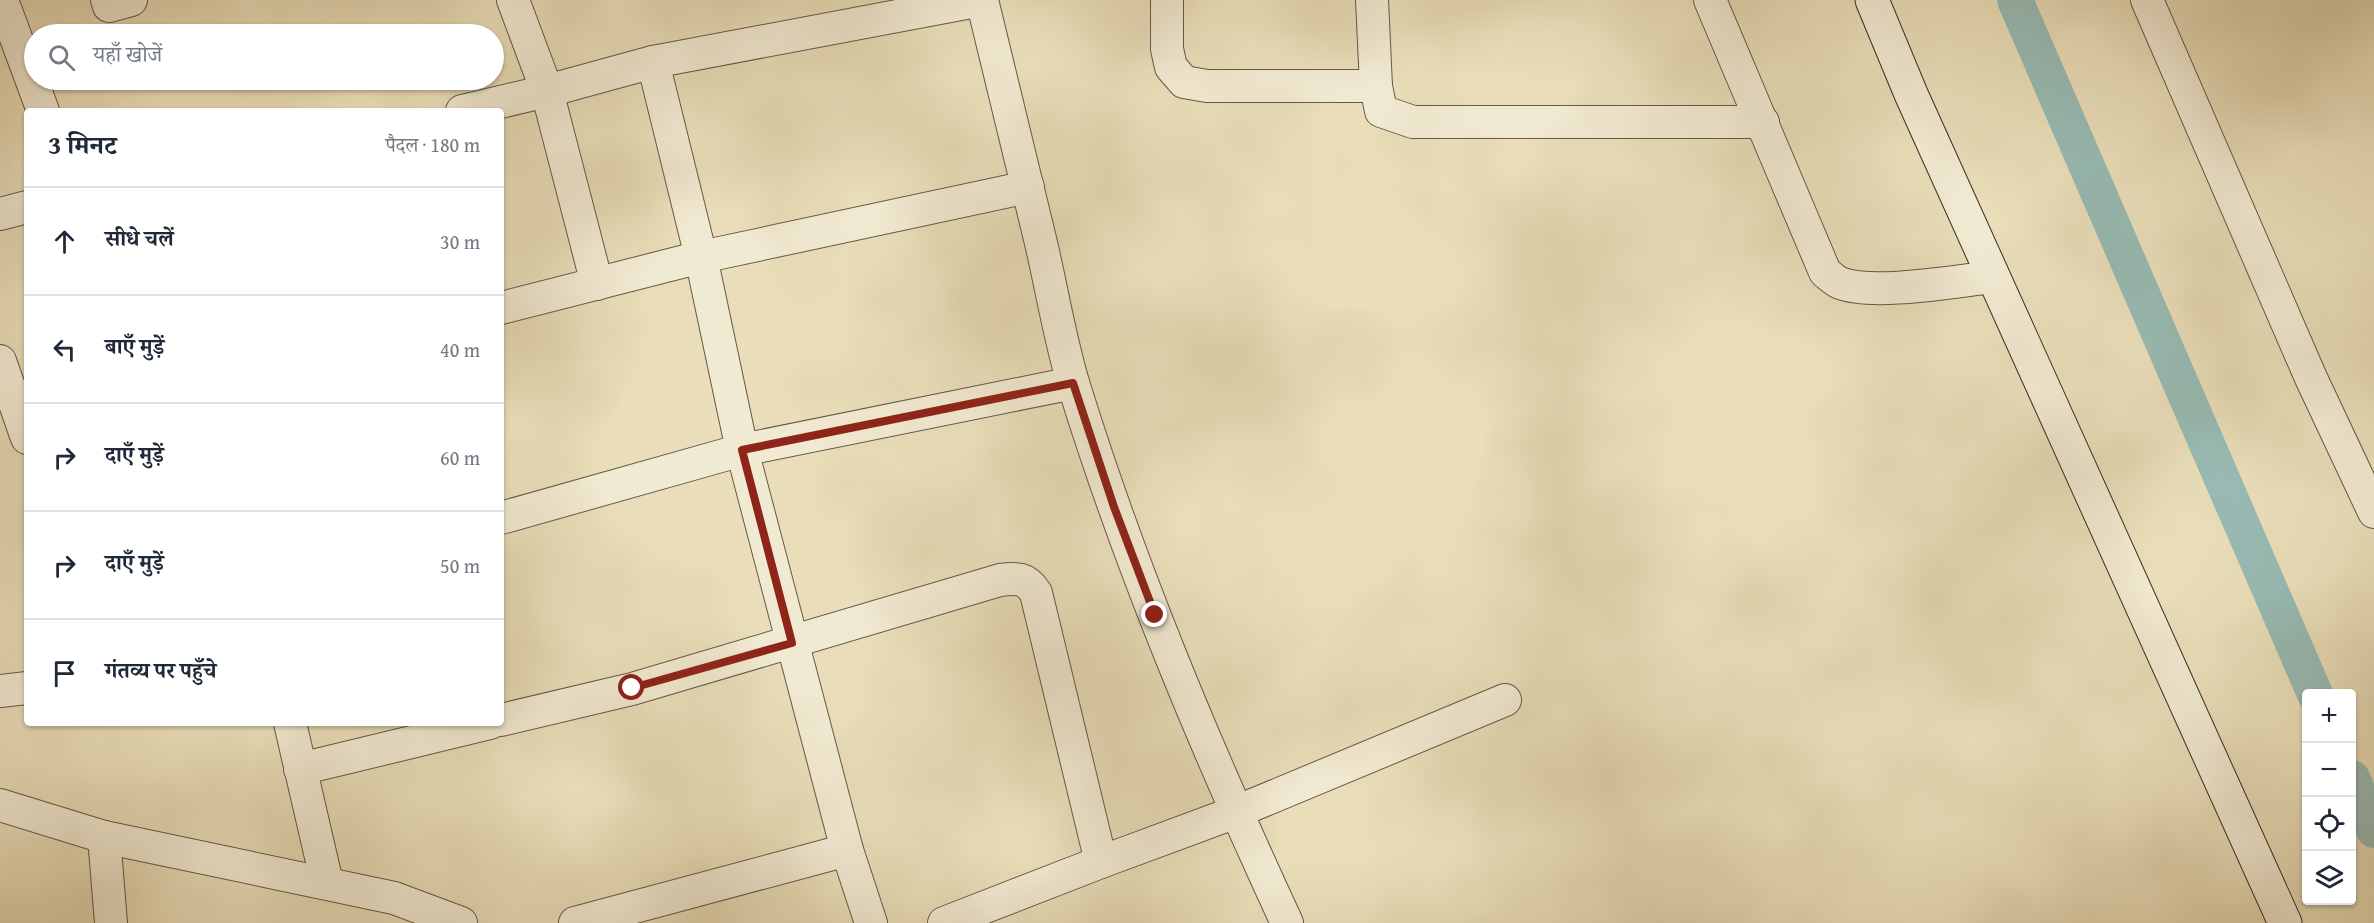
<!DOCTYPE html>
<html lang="hi">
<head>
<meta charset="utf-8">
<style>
	body { margin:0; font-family:"Gentium Book Plus","Noto Serif Devanagari",serif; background:#f2f2f3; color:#1f2937 }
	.controls { position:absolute; right:18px; bottom:18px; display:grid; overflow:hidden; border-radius:6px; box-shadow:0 2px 4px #0004 }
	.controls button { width:54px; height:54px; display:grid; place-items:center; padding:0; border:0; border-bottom:2px solid #e0e1e3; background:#fff; color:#1f2937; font:30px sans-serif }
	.stop { position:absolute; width:18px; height:18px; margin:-14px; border:4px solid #8f2418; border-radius:50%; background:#fff }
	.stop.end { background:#8f2418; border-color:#fff; box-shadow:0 2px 6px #0008 }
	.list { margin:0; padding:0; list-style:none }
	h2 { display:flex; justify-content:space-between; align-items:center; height:78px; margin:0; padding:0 24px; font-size:26px }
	h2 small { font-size:20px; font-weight:400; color:#747a83 }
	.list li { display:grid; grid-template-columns:39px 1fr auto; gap:18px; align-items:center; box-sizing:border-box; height:108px; padding:0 24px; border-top:2px solid #e0e1e3 }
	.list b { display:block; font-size:22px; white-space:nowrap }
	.list em { font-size:20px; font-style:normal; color:#747a83 }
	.icon { flex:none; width:33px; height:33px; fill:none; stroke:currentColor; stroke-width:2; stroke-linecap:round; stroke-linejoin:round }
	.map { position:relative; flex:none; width:2374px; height:923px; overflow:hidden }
	.search { position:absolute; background:#fff; box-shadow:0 2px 4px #0004; left:24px; top:24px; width:480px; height:66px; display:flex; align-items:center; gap:15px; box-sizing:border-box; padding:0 21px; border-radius:33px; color:#747a83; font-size:22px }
	.panel { position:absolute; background:#fff; box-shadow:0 2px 4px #0004; left:24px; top:108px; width:480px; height:618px; border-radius:6px }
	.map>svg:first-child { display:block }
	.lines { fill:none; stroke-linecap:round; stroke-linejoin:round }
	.canal { stroke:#98bbb4; stroke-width:36 }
	.street-casing { stroke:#645849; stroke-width:34 }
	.secondary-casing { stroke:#382b24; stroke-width:35 }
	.street { stroke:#f1ead2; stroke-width:32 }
	.secondary { stroke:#f1ead2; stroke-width:33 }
	.route { stroke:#8f2418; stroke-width:8 }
</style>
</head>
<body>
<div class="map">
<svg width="2374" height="923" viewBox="0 0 2374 923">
	<rect width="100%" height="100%" fill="#e9deb9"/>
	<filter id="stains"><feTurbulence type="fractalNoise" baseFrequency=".00333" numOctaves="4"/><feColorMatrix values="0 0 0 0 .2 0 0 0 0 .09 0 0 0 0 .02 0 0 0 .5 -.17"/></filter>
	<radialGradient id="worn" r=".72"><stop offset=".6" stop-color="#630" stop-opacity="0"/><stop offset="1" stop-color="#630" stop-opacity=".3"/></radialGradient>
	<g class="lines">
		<g class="canal">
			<path d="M 2015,0 L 2315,694"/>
			<path d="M 2352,778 L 2374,830"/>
		</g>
		<defs>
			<g id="street">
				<path d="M 2,0 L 43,111"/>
				<path d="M 107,0 L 109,6 L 131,0"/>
				<path d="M 513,0 L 547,91 L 597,284"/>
				<path d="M 982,0 C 1002,81 1022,162 1041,243 C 1052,290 1060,340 1074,386 C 1131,570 1206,748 1287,923"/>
				<path d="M 1167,0 L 1167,49 L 1171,67 L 1184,82 L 1207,86 L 1376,86"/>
				<path d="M 1372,0 L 1376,86 L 1381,111 L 1413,122 L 1763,122"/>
				<path d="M 1710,0 L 1825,272 C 1830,276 1835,281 1840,283 C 1874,296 1955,281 1993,277"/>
				<path d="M 2147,0 L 2311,378 L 2374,512"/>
				<path d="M 653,62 L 701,257 L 742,450 L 847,850 L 871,923"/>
				<path d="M 462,111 L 547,91 L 653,62 L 982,0"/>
				<path d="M 0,214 L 27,207"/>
				<path d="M 501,308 L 701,257 L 1028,187"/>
				<path d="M 0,361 L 27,438"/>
				<path d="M 501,518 L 742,450 L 1073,383"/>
				<path d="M 0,691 L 27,688"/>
				<path d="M 501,720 L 632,689 L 1000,580 C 1017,578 1026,577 1036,593 L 1101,862"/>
				<path d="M 290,723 L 327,883"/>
				<path d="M 300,769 L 490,723"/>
				<path d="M 0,805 L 104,837 L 394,898 L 461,923"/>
				<path d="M 104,837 L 111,923"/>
				<path d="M 575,923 L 847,850"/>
				<path d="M 944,923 L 1101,862 L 1236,812 L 1505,700"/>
			</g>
			<path id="secondary" d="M 1872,0 L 1911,94 L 2285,923"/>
		</defs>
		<use href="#street" class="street-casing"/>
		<use href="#secondary" class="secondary-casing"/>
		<use href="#street" class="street"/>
		<use href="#secondary" class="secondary"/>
	</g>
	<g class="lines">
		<path class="route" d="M 632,688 L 792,643 L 742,450 L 1073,383 L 1114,507 L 1155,615"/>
	</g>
	<rect width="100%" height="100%" filter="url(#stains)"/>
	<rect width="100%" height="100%" fill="url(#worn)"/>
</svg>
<div class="controls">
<button>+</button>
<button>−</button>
<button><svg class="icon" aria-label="locate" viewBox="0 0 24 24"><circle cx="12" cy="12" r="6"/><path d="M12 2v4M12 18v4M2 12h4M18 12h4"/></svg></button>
<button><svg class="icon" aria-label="layers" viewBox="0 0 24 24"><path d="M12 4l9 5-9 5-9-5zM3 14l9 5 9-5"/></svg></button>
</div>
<div class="stop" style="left:632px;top:688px"></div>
<div class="stop end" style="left:1155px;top:615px"></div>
<div class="search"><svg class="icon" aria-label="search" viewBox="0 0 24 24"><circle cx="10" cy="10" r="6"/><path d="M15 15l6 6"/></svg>यहाँ खोजें</div>
<section class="panel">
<h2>3 मिनट<small>पैदल · 180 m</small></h2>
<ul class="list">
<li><svg class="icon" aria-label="ahead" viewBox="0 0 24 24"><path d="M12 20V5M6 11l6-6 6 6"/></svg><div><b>सीधे चलें</b></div><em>30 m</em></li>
<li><svg class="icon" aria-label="left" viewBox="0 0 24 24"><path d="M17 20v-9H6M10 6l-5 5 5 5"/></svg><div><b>बाएँ मुड़ें</b></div><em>40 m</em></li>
<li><svg class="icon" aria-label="right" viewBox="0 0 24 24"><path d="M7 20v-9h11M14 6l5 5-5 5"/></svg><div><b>दाएँ मुड़ें</b></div><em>60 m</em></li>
<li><svg class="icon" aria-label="right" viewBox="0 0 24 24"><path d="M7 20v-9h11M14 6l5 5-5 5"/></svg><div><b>दाएँ मुड़ें</b></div><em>50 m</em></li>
<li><svg class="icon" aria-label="arrive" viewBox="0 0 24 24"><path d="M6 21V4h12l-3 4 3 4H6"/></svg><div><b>गंतव्य पर पहुँचे</b></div></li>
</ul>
</section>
</div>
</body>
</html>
